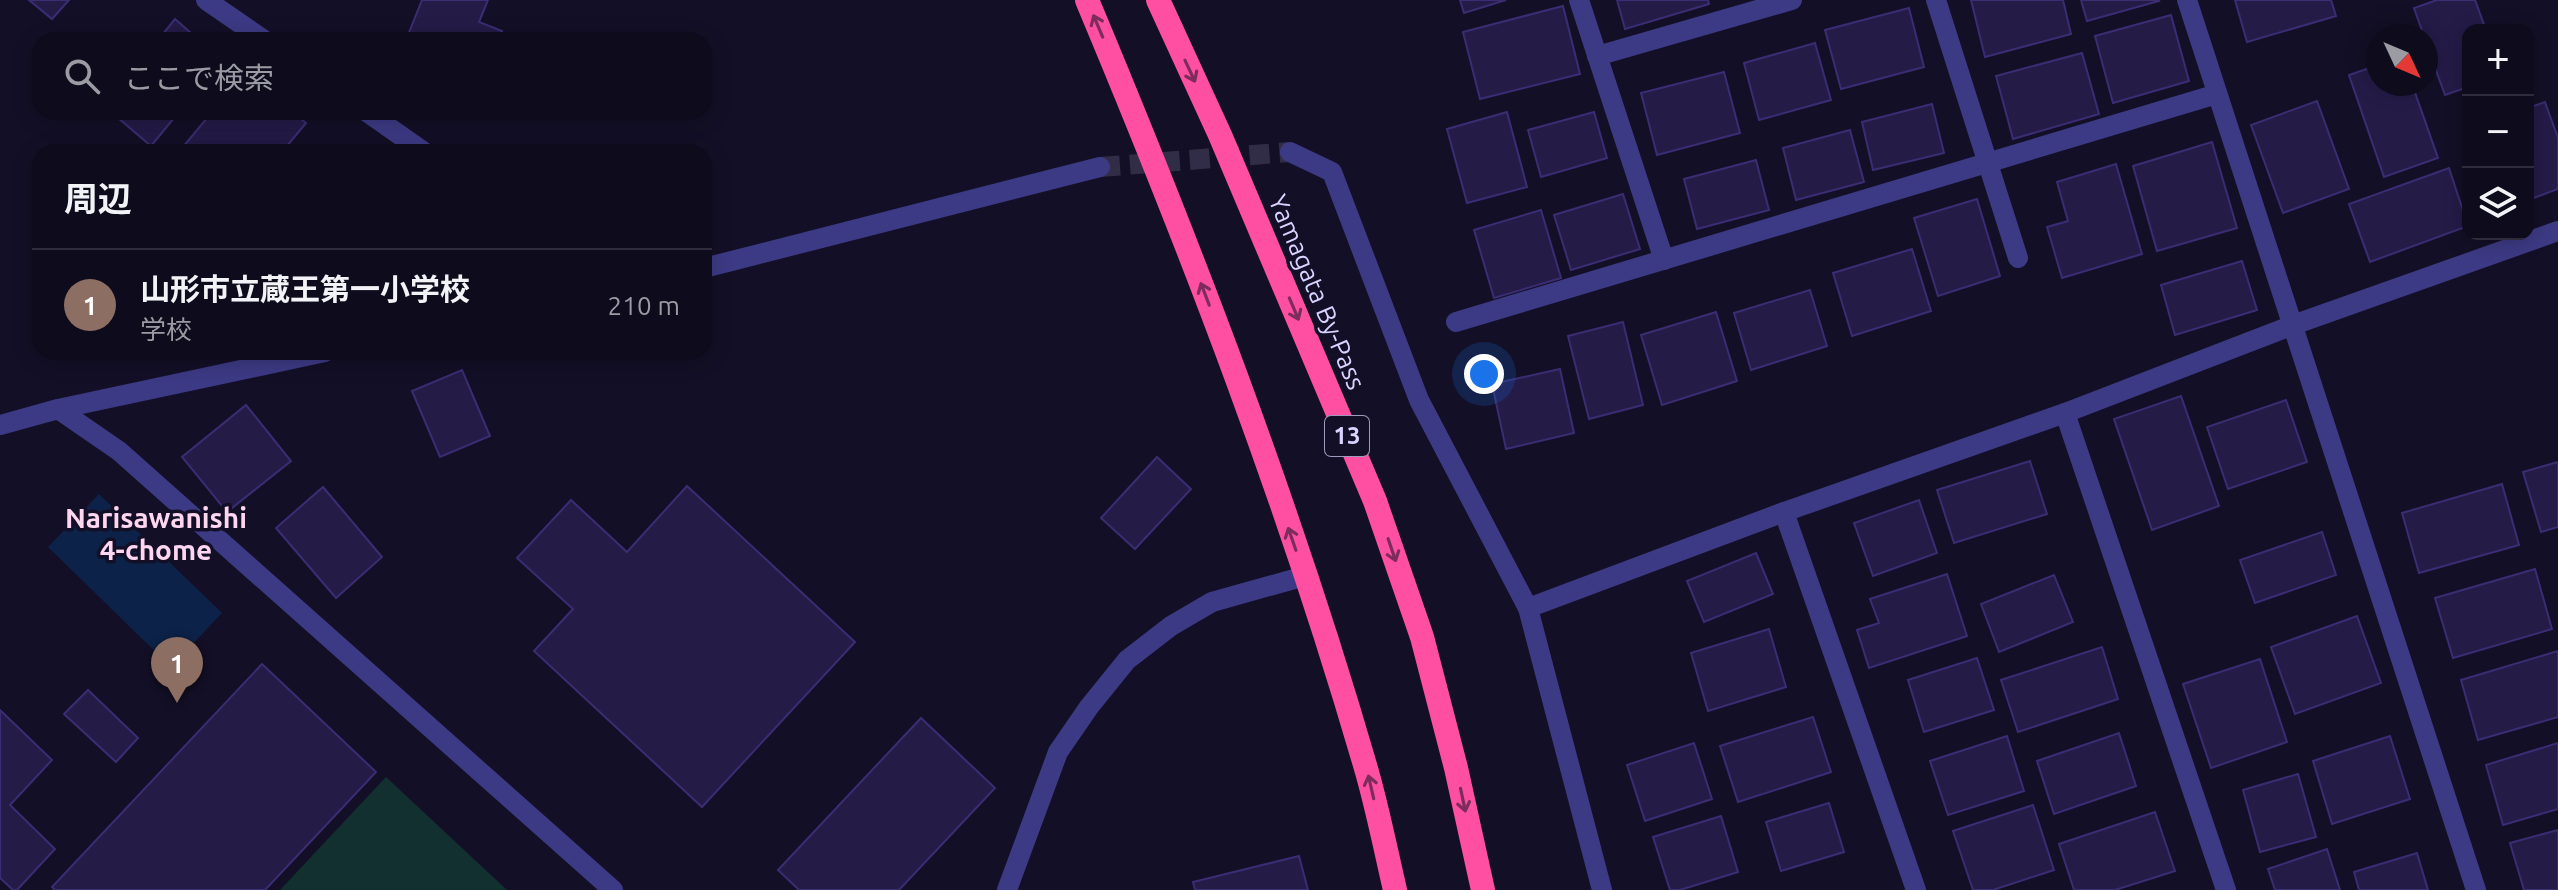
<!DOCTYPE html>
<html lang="ja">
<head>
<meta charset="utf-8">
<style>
	body { margin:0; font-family:Ubuntu,"Noto Sans JP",sans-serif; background:#171425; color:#f1f3f6 }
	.controls { position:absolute; right:24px; top:24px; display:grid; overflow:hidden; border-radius:16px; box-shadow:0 4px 20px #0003 }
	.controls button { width:72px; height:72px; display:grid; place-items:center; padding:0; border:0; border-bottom:2px solid #2e2b3b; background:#0e0b1c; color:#f1f3f6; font:40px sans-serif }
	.compass { position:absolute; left:2366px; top:24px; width:72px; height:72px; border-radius:50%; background:#0e0b1c; box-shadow:0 4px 20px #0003; rotate:134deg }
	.you { position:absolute; left:1484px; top:374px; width:28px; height:28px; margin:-20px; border:6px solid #fff; border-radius:50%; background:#1a73e8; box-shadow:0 0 0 12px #1a73e833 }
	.badge { display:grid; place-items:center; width:52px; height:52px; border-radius:50%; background:#d93025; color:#fff; font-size:26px; font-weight:700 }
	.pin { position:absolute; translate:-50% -66px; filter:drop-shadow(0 2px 4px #0008) }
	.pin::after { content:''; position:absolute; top:42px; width:28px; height:24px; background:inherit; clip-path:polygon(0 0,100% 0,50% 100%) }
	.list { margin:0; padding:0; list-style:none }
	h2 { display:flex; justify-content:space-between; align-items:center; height:104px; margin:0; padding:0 32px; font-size:34px }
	h2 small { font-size:26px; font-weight:400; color:#9b9ba3 }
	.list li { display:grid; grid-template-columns:52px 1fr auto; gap:24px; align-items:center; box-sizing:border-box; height:112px; padding:0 32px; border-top:2px solid #2e2b3b }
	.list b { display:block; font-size:30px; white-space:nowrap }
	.list p { margin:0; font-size:26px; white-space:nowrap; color:#9b9ba3 }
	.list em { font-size:26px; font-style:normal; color:#9b9ba3 }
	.icon { flex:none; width:44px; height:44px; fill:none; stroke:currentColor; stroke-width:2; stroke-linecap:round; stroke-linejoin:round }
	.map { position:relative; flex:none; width:2558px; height:890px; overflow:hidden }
	.search { position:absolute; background:#0e0b1c; box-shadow:0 4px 20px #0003; left:32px; top:32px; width:680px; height:88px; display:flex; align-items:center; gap:20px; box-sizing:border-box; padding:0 28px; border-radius:24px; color:#9b9ba3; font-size:30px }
	.panel { position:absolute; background:#0e0b1c; box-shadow:0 4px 20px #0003; left:32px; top:144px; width:680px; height:216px; border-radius:24px }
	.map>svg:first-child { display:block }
	.green { fill:#12302f }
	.water { fill:#0c2248 }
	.building { fill:#241b47; stroke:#3b2d73; stroke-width:2 }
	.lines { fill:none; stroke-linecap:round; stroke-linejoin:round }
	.minor-tunnel { stroke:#312d47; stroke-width:20; stroke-dasharray:20 10; stroke-linecap:butt }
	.minor { stroke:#3d3a85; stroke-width:20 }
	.highway { stroke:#ff4fa3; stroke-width:24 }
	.oneway { stroke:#7d2c5e }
	.labels { text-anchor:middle; stroke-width:7; stroke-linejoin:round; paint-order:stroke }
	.shield { fill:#130f26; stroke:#9e99be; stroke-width:2 }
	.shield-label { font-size:24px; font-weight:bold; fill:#d9d4ff }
	.street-label { font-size:26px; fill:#d9d4ff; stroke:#130f26 }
	.neighbourhood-label { font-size:28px; font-weight:bold; fill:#ffd6f0; stroke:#130f26 }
</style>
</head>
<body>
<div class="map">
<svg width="2558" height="890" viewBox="0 0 2558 890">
	<rect width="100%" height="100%" fill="#130f26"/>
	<path class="green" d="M 386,777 L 507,890 L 280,890 Z"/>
	<path class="water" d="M 99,494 L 222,613 L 171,667 L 48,547 Z"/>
	<g class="building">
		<path d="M 29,0 L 69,0 L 52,19 Z"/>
		<path d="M 422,0 L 488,0 L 479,22 L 502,31 L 498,40 L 406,40 Z"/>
		<path d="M 1460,0 L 1506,0 L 1464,13 Z"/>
		<path d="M 1617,0 L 1708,0 L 1709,4 L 1625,29 Z"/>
		<path d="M 1971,0 L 2063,0 L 2071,34 L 1985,57 Z"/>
		<path d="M 2081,0 L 2158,0 L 2159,1 L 2087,21 Z"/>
		<path d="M 2235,0 L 2331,0 L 2336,16 L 2247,42 Z"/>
		<path d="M 2437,0 L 2475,0 L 2486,30 L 2468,30 L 2468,87 L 2445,95 L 2426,43 L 2426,36 L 2424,36 L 2414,8 Z"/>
		<path d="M 1563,6 L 1580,74 L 1480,99 L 1463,32 Z"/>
		<path d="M 1909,8 L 1924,67 L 1841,89 L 1825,30 Z"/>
		<path d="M 2171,15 L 2189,81 L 2113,103 L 2095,36 Z"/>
		<path d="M 175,19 L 199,40 L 158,40 Z"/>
		<path d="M 1815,43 L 1831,100 L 1759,120 L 1744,63 Z"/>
		<path d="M 2082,53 L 2099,114 L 2013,139 L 1996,76 Z"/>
		<path d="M 2378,65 L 2378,84 L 2412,84 L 2438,158 L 2384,177 L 2349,75 Z"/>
		<path d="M 1724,72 L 1740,133 L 1657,155 L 1641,93 Z"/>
		<path d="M 2317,101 L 2349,189 L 2283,213 L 2251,125 Z"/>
		<path d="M 2545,102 L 2558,138 L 2558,189 L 2528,200 L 2528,108 Z"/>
		<path d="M 1932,104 L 1944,153 L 1873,170 L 1862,122 Z"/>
		<path d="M 111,112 L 179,112 L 151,146 Z"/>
		<path d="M 212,112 L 293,112 L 306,123 L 282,152 L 187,152 L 182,148 Z"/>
		<path d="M 1507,112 L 1527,187 L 1467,203 L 1447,129 Z"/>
		<path d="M 1594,112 L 1607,158 L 1541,177 L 1528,130 Z"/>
		<path d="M 1850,130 L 1864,182 L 1796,200 L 1783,148 Z"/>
		<path d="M 2212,142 L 2237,228 L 2157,251 L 2133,166 Z"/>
		<path d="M 1756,160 L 1769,210 L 1697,229 L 1684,179 Z"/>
		<path d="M 2116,164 L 2142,254 L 2062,278 L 2047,227 L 2068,221 L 2057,182 Z"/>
		<path d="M 2449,168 L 2468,226 L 2370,262 L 2349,204 Z"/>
		<path d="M 1623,194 L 1640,249 L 1571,270 L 1554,215 Z"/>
		<path d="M 1977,199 L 2000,276 L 1938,296 L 1914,218 Z"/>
		<path d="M 1541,210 L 1561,278 L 1494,298 L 1474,230 Z"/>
		<path d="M 1912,249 L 1931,311 L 1852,336 L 1833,273 Z"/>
		<path d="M 2242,261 L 2257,310 L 2175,335 L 2161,285 Z"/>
		<path d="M 1810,290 L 1827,346 L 1751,370 L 1734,313 Z"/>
		<path d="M 1716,312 L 1737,381 L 1662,405 L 1641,335 Z"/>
		<path d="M 1623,322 L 1643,405 L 1589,419 L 1568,336 Z"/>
		<path d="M 1560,369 L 1574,433 L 1506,449 L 1492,384 Z"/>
		<path d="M 462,370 L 490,436 L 440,457 L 412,391 Z"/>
		<path d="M 2181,396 L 2219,506 L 2152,530 L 2114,419 Z"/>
		<path d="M 2286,400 L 2307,462 L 2228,489 L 2207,427 Z"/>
		<path d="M 246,405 L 291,461 L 227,512 L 182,457 Z"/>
		<path d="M 1157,457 L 1191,489 L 1135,549 L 1101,518 Z"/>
		<path d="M 2030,461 L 2047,514 L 1954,543 L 1937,490 Z"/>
		<path d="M 2558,462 L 2558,527 L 2541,532 L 2523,472 Z"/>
		<path d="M 2502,484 L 2519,545 L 2419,573 L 2402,513 Z"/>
		<path d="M 687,486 L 855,642 L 702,807 L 534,651 L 573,609 L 517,558 L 571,500 L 627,552 Z"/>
		<path d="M 323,487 L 382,557 L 336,598 L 276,528 Z"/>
		<path d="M 1919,500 L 1937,553 L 1873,576 L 1854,523 Z"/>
		<path d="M 2322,532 L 2336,575 L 2255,603 L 2240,560 Z"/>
		<path d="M 1756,553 L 1773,594 L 1704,622 L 1687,581 Z"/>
		<path d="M 2535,569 L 2552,629 L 2453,658 L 2435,598 Z"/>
		<path d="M 1947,574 L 1967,636 L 1869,668 L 1857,630 L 1879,623 L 1870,599 Z"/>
		<path d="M 2054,575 L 2073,622 L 1999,652 L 1981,604 Z"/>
		<path d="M 2357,616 L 2381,683 L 2295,714 L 2271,647 Z"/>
		<path d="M 1769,629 L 1786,687 L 1708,711 L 1691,653 Z"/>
		<path d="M 2102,647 L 2118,699 L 2018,732 L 2001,680 Z"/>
		<path d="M 2558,651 L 2558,717 L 2478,740 L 2461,680 Z"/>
		<path d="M 1977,658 L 1994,710 L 1924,732 L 1908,680 Z"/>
		<path d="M 2260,659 L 2287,742 L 2211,768 L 2183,684 Z"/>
		<path d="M 262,664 L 376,772 L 265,890 L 55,890 L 52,887 Z"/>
		<path d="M 88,690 L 138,738 L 116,762 L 64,714 Z"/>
		<path d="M 0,710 L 52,760 L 10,805 L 55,849 L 17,890 L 13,890 L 0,878 Z"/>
		<path d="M 1813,717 L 1831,772 L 1738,802 L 1720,746 Z"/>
		<path d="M 921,718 L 995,788 L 899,890 L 799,890 L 778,870 Z"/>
		<path d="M 2119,733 L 2136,786 L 2054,814 L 2037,761 Z"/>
		<path d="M 2007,736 L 2024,791 L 1948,815 L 1930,761 Z"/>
		<path d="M 2390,736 L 2410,799 L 2332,824 L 2313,761 Z"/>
		<path d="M 1694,743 L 1712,799 L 1645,821 L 1627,765 Z"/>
		<path d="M 2558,743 L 2558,809 L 2503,825 L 2486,765 Z"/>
		<path d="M 2298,774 L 2316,837 L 2260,852 L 2243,790 Z"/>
		<path d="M 1829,803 L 1844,852 L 1781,871 L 1766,822 Z"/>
		<path d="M 2033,805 L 2054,870 L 1993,890 L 1973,890 L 1953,831 Z"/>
		<path d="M 2155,812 L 2175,871 L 2115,890 L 2074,890 L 2059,844 Z"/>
		<path d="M 1721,816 L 1738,872 L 1680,890 L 1670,890 L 1653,837 Z"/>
		<path d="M 2558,830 L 2558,890 L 2524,890 L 2510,843 Z"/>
		<path d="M 2327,849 L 2340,890 L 2275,890 L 2268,869 Z"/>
		<path d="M 2417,853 L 2428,890 L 2359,890 L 2354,872 Z"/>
		<path d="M 1299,856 L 1308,890 L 1195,890 L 1193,882 Z"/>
	</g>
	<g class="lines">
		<path class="minor-tunnel" d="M 1100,167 L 1290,152"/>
		<g class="minor">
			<path d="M 206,0 L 264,40"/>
			<path d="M 1579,0 L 1664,260"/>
			<path d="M 1936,0 L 2018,258"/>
			<path d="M 2187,0 L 2476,890"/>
			<path d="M 1597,56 L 1792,0"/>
			<path d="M 367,112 L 424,152"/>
			<path d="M 1290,152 L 1332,172 L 1419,400 L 1528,608 L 1602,890"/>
			<path d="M 704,268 L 1100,167"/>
			<path d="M 1456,322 L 2217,94"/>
			<path d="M 58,409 L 119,451 L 613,890"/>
			<path d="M 2065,413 L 2226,890"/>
			<path d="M 0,425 L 58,409 L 325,352"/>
			<path d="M 1784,512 L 1916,890"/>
			<path d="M 1528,608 L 1784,512 L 2065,413 L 2293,325 L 2558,231"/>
			<path d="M 1007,890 L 1058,752 L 1089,707 L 1127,660 L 1171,626 L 1212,602 L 1305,576"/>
		</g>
		<g class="highway">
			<path d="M 1087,0 C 1193,253 1291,509 1367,772 C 1378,811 1386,851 1395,890"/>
			<path d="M 1158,0 L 1220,135 L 1375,501 L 1422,637 L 1456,768 L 1483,890"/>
		</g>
	</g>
	<defs><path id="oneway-shaft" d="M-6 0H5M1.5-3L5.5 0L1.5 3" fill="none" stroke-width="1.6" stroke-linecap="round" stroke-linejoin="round" transform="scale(2)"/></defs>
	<g class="oneway">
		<use href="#oneway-shaft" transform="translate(1098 26) rotate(-113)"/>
		<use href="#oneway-shaft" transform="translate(1190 71) rotate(65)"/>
		<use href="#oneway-shaft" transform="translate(1205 294) rotate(-111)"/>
		<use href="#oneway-shaft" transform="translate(1294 309) rotate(67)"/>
		<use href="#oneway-shaft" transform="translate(1292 539) rotate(-109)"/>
		<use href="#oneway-shaft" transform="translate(1392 550) rotate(71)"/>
		<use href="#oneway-shaft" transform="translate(1371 787) rotate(-103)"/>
		<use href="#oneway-shaft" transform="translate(1463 800) rotate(78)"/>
	</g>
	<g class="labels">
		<rect class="shield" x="1325" y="416" width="44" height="40" rx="6"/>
		<g class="shield-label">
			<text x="1347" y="444">13</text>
		</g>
		<g class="street-label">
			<text transform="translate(1317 292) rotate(67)" y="9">Yamagata By-Pass</text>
		</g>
		<g class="neighbourhood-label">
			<text x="156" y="528">Narisawanishi<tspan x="156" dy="32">4-chome</tspan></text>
		</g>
	</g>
</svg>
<div class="controls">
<button>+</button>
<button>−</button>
<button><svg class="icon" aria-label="layers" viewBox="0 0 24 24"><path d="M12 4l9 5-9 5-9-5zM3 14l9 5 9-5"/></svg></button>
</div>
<svg class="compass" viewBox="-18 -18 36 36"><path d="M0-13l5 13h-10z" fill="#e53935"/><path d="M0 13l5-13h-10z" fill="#9b9ba3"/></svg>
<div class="you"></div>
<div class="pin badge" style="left:177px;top:703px;background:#8d6e63">1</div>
<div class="search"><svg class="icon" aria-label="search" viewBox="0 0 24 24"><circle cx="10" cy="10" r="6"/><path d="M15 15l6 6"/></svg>ここで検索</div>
<section class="panel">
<h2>周辺<small></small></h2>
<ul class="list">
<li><span class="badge" style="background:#8d6e63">1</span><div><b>山形市立蔵王第一小学校</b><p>学校</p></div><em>210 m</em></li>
</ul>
</section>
</div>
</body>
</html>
